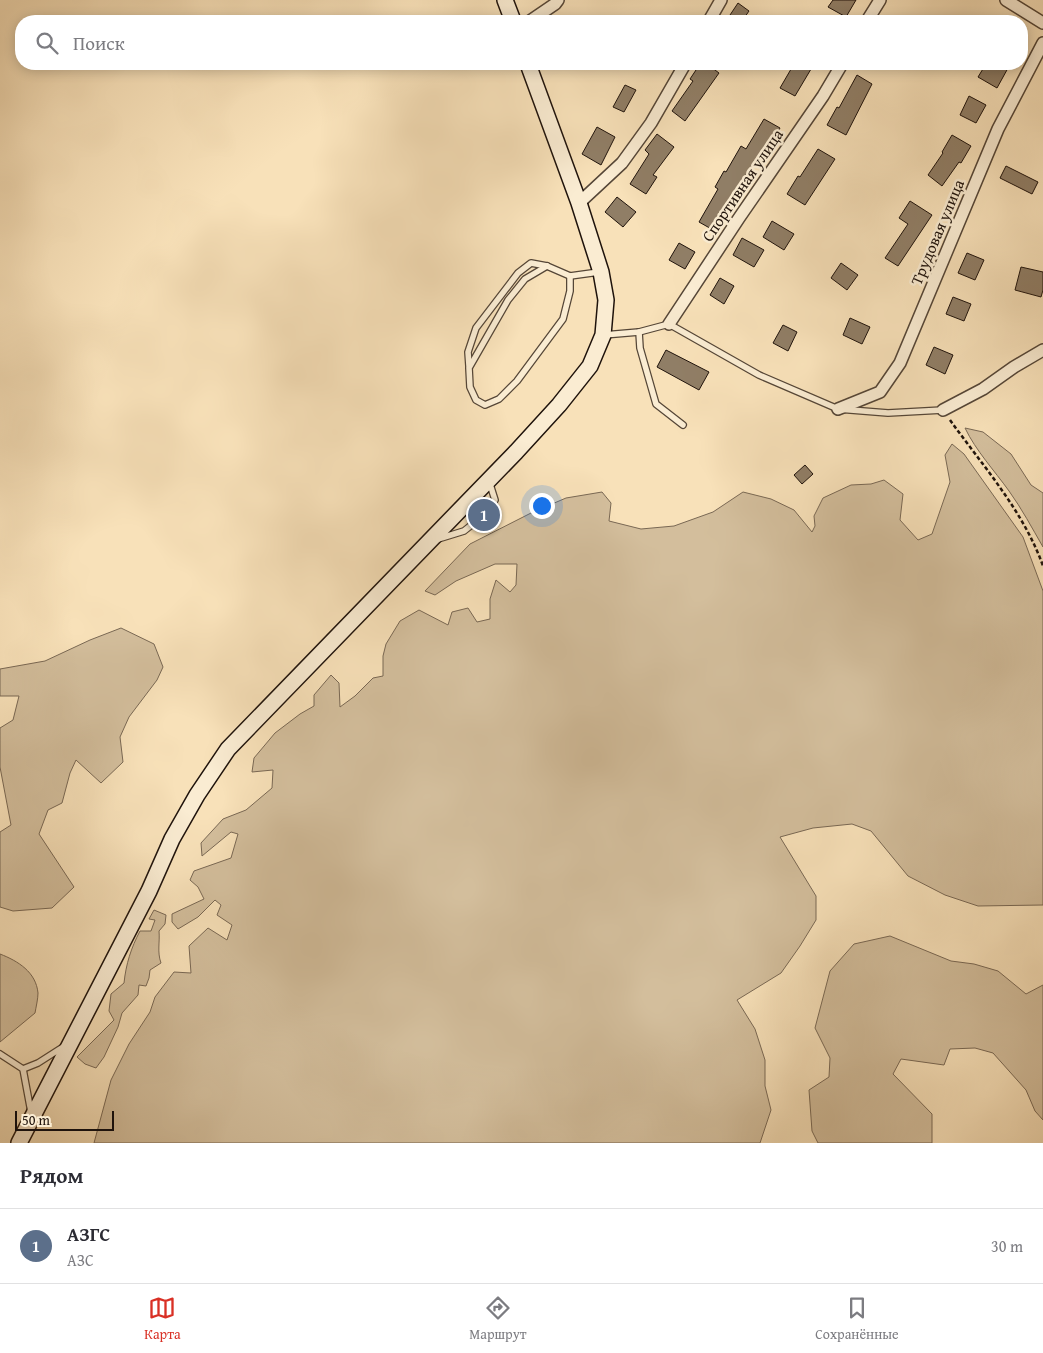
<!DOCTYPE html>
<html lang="ru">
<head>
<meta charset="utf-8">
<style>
	body { margin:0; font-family:"Gentium Book Plus",serif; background:#f7f7f7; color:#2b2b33 }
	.scale { position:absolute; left:15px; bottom:12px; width:99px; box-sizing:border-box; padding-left:5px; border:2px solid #1f130c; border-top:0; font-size:14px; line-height:18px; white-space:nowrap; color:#1f130c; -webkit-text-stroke:4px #faecd2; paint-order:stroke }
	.you { position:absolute; left:541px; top:505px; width:18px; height:18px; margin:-12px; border:4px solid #fff; border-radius:50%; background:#1a73e8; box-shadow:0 0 0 8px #1a73e833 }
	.badge { display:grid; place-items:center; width:32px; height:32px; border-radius:50%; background:#d93025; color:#fff; font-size:16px; font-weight:700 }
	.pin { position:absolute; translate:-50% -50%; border:2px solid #fff; box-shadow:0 1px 5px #0006 }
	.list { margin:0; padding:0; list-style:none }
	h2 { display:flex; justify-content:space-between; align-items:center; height:65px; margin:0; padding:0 20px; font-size:21px }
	h2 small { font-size:16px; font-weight:400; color:#7c7c81 }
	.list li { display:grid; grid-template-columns:32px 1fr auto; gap:15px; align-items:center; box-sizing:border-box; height:75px; padding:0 20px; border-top:1px solid #e1e1e2 }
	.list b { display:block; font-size:19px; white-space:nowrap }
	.list p { margin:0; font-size:16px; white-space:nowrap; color:#7c7c81 }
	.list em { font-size:16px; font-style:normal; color:#7c7c81 }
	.icon { flex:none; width:28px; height:28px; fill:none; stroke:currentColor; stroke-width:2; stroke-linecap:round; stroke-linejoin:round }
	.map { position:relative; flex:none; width:1043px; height:1143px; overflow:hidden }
	.search { position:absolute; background:#fff; box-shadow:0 2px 12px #0003; left:15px; right:15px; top:15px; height:55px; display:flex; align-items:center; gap:12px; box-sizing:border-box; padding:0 18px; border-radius:20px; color:#7c7c81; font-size:19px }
	.sheet { height:140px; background:#fff }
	nav { display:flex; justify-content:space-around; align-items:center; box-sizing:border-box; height:70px; border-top:1px solid #e1e1e2; background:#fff; font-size:14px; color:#7c7c81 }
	nav a { display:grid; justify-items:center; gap:2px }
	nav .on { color:#d93025 }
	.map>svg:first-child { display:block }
	.green { fill:#d3be9c; stroke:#796854 }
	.building { fill:#907e66; stroke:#1f130c }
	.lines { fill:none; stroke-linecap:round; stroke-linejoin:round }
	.service-casing { stroke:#554637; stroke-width:8 }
	.minor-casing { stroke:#554637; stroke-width:14 }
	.secondary-casing { stroke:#1f130c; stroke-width:18 }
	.path { stroke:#1f130c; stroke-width:2.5; stroke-dasharray:4 2.5; stroke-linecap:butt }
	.service { stroke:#faecd2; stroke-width:5.5 }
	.minor { stroke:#faecd2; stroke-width:11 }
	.secondary { stroke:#faecd2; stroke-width:15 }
	.labels { text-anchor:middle; stroke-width:5; stroke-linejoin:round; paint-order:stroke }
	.street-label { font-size:16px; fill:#1f130c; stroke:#faecd2 }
</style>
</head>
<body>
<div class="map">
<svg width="1043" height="1143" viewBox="0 0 1043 1143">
	<rect width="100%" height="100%" fill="#f8e1b9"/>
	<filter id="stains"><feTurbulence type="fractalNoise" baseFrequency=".004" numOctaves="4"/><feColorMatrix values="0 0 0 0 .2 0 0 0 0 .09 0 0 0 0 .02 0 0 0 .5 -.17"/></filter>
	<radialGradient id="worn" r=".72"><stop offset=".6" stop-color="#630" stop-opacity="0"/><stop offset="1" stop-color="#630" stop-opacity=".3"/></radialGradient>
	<g class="green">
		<path d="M 965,428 L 983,432 L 1011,454 L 1031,485 L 1043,493 L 1043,547 C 1032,528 1022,509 1009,491 C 994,470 976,451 965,428 Z"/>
		<path d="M 952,444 L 964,454 L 1023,537 L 1043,591 L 1043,905 L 978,906 L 945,895 L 908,876 L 871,831 L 852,824 L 813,828 L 780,837 L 816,896 L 816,920 L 800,946 L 781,973 L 737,1000 L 755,1029 L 765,1060 L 765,1086 L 771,1110 L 760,1143 L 94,1143 L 111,1080 L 129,1044 L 150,1012 L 155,997 L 174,972 L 191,973 L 189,946 L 208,928 L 227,940 L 232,925 L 217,915 L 221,905 L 215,900 L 198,917 L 178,929 L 172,922 L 172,914 L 204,899 L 198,887 L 190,880 L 194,871 L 231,858 L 238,834 L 231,832 L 202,856 L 201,843 L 223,819 L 246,810 L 272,788 L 273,770 L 252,772 L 254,758 L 275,733 L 300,714 L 314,706 L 314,695 L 331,675 L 339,683 L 340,707 L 355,696 L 373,678 L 383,676 L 383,656 L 386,644 L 400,621 L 419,610 L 448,625 L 452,612 L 468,608 L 477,622 L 490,619 L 490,599 L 496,580 L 510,592 L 516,585 L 517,564 L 495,564 L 456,581 L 435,595 L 425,591 L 470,544 L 531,513 L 566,498 L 602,492 L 611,503 L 609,521 L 641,529 L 674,526 L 713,512 L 743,492 L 771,499 L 794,510 L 812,532 L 815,526 L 814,516 L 823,498 L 851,485 L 871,484 L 884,480 L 903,494 L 900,520 L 918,540 L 932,534 L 950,482 L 945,455 Z"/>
		<path d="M 121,628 L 154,644 L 163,667 L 157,680 L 129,717 L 120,737 L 123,762 L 101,783 L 76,760 L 70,773 L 62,803 L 48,810 L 39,834 L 74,887 L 52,908 L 13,911 L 0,907 L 0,832 L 11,825 L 0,767 L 0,728 L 13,720 L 19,696 L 0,696 L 0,669 L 45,661 L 90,640 Z"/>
		<path d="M 154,910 L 166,915 L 165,924 L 159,931 C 160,942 157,952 161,963 L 150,970 L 149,978 L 146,986 L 139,985 L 138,995 L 122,1013 L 118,1027 L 104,1057 L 96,1068 L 85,1064 L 77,1057 L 114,1020 L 109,1011 L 111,994 L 124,983 C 126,964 131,948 140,931 L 151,931 L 155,920 L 149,919 Z"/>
		<path d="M 890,936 L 951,961 L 974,964 L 998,971 L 1026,994 L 1043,985 L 1043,1120 L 1035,1111 L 1026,1090 L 993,1053 L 975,1048 L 950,1049 L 944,1065 L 901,1059 L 893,1074 L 932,1114 L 932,1143 L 818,1143 L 812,1131 L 809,1090 L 829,1077 L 830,1058 L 815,1028 L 830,971 L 854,944 Z"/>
		<path d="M 0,954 C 18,961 36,972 38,993 C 38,999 36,1007 35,1013 L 0,1042 Z"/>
	</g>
	<g class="building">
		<path d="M 833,0 L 856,0 L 846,17 L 828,7 Z"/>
		<path d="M 738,3 L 749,11 L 742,21 L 726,21 Z"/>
		<path d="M 700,64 L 707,64 L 719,73 L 685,121 L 672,111 L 693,81 L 690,79 Z"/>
		<path d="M 794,64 L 814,64 L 795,96 L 780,88 Z"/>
		<path d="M 986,64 L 1001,64 L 1008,68 L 997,88 L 978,77 Z"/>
		<path d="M 857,75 L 872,84 L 846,135 L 827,125 L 837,107 L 839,108 Z"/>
		<path d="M 625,85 L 636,90 L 624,112 L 613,107 Z"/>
		<path d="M 969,96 L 986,105 L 976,123 L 960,115 Z"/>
		<path d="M 764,119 L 780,128 L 770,147 L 766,145 L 750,172 L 748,171 L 715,231 L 699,222 L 718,189 L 715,187 L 724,171 L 726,172 L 741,146 L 746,149 Z"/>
		<path d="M 597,127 L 615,137 L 601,165 L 582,154 Z"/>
		<path d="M 657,134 L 674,147 L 653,175 L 657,177 L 646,194 L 630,184 L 649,154 L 645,150 Z"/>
		<path d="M 952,135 L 971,146 L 961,163 L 959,162 L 942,186 L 928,175 L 943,153 L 942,152 Z"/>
		<path d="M 818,149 L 835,159 L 805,205 L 787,194 L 798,176 L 800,177 Z"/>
		<path d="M 1006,166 L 1038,182 L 1032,194 L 1000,178 Z"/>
		<path d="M 617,197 L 636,212 L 623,227 L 605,212 Z"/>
		<path d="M 910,201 L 932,215 L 898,266 L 885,258 L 908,224 L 899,218 Z"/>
		<path d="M 772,221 L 794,234 L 784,250 L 763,237 Z"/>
		<path d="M 742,238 L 764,250 L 754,267 L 733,255 Z"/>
		<path d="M 679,243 L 695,252 L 685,269 L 669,260 Z"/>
		<path d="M 967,253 L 984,260 L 975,280 L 958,273 Z"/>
		<path d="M 841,263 L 858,275 L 847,290 L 831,278 Z"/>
		<path d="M 1021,267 L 1043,272 L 1043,290 L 1041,297 L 1015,290 Z"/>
		<path d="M 720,278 L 734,286 L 724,304 L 710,295 Z"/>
		<path d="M 953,297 L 971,304 L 964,321 L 946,314 Z"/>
		<path d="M 850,318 L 870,327 L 862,344 L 843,335 Z"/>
		<path d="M 783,325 L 797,332 L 788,351 L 773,343 Z"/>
		<path d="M 934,347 L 953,355 L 945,374 L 926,365 Z"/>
		<path d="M 666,350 L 709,372 L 699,390 L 657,367 Z"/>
		<path d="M 805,465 L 813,474 L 802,484 L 794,475 Z"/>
	</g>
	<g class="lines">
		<defs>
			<g id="service">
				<path d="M 547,266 L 525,279 L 508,300 L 469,368 L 470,387 L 476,400 L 485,405 L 499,399 L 517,381 L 563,319 L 570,291 L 570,276"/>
				<path d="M 639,332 L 640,348 L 656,404 L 683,425"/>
				<path d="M 604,335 L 639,332 L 669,324 L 759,375 L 838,409 L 888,413 L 943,410"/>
				<path d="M 469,366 L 468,352 L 476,328 L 518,273 L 531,263 L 547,266 L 570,276 L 599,272"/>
				<path d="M 438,539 L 464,531 L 484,515 L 495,500 L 489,481"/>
				<path d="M 0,1054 L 23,1069 L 31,1112"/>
				<path d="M 23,1069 L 38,1063 L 63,1047"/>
			</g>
			<g id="minor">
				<path d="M 1006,0 L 1043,23"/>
				<path d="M 530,21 L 555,4 L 558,0"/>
				<path d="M 709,21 L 721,0"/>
				<path d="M 867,21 L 880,0"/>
				<path d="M 579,203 L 622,163 L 651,123 L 685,64"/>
				<path d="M 669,324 L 739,218 L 823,96 L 842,64"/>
				<path d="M 838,409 L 880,392 L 900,363 L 998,129 L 1043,43"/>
				<path d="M 943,410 L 983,389 L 1014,367 L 1043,350"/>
			</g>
			<g id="secondary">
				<path d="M 505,0 L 513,21"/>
				<path d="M 19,1143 L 149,891 L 172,839 L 197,795 L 228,749 L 516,452 L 559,405 L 590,366 L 603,335 L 606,300 L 601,272 L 579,203 L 528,64"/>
			</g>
		</defs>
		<use href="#service" class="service-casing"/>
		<use href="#minor" class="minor-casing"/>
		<use href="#secondary" class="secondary-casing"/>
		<path class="path" d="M 950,420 C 983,466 1024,512 1043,566"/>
		<use href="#service" class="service"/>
		<use href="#minor" class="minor"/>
		<use href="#secondary" class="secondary"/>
	</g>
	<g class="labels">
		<g class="street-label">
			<text transform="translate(742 185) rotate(-56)" y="6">Спортивная улица</text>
			<text transform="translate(937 232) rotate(-67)" y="6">Трудовая улица</text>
		</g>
	</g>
	<rect width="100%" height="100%" filter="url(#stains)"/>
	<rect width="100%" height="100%" fill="url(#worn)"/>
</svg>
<div class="scale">50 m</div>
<div class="you"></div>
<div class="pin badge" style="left:484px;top:515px;background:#5c6f8a">1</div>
<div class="search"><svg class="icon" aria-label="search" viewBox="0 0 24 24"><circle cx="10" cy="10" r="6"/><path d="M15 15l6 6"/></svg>Поиск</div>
</div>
<section class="sheet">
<h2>Рядом<small></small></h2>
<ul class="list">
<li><span class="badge" style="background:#5c6f8a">1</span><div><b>АЗГС</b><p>АЗС</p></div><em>30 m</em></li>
</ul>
</section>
<nav>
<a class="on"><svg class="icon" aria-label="map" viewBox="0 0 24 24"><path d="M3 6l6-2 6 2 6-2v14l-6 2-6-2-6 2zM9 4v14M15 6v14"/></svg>Карта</a>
<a><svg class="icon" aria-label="directions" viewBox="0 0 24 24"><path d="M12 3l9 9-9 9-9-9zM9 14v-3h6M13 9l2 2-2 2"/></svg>Маршрут</a>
<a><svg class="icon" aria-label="saved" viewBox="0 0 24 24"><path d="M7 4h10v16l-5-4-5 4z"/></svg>Сохранённые</a>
</nav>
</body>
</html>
